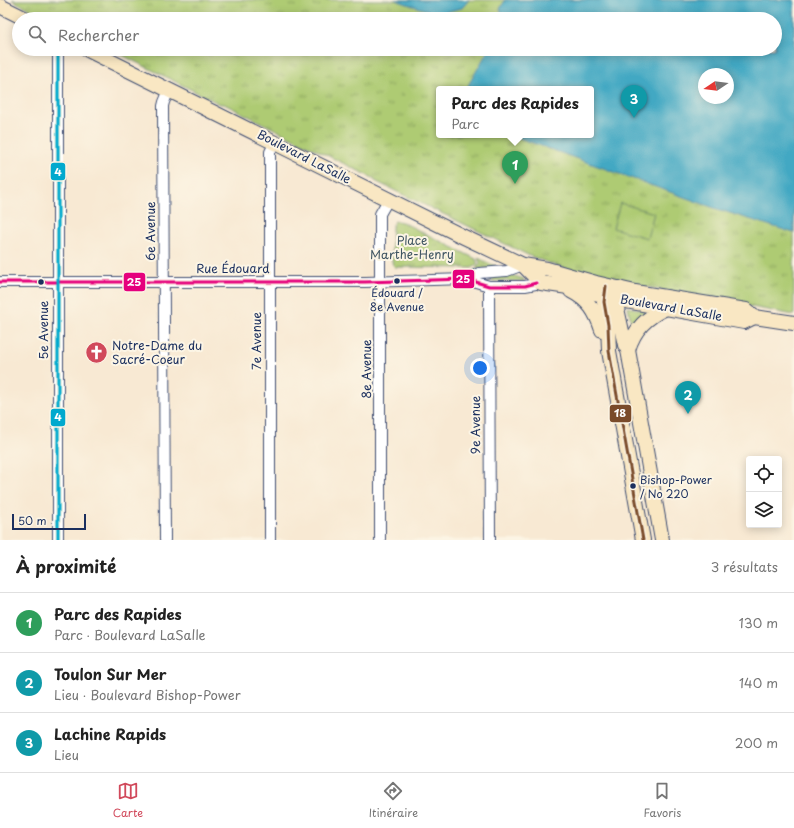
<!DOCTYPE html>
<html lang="fr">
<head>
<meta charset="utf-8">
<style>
	body { margin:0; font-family:"Playpen Sans",sans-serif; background:#f6f6f6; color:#222 }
	.controls { position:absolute; right:12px; bottom:12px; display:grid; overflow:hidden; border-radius:4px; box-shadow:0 2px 10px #0003 }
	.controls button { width:36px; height:36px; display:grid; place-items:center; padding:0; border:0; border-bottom:1px solid #e0e0e0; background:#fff; color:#222; font:20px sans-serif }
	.compass { position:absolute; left:698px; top:68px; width:36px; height:36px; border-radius:50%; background:#fff; box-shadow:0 2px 10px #0003; rotate:257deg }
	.scale { position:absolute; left:12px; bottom:10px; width:74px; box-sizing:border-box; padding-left:4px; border:2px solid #1b2f5e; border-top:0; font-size:11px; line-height:14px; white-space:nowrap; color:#1b2f5e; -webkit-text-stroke:3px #fcf5e5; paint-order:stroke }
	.you { position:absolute; left:480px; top:368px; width:14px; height:14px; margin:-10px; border:3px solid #fff; border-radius:50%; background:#1a73e8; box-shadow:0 0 0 6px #1a73e833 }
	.badge { display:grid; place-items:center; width:26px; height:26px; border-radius:50%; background:#d1495b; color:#fff; font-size:13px; font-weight:700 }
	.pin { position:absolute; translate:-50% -33px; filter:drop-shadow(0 1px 2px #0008) }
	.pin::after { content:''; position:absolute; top:21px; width:14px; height:12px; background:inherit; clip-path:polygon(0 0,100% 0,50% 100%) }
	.popup { position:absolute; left:436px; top:86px; width:158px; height:52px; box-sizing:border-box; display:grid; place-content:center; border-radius:4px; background:#fff; filter:drop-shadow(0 1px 3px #0005); font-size:13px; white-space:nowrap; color:#767676 }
	.popup b { font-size:15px; color:#222 }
	.popup::after { content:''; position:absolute; left:50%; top:100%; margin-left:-8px; border:8px solid transparent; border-top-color:#fff }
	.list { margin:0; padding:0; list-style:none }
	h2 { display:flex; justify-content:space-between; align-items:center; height:52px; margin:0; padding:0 16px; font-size:17px }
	h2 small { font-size:13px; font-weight:400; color:#767676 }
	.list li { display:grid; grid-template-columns:26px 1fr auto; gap:12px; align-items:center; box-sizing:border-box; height:60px; padding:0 16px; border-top:1px solid #e0e0e0 }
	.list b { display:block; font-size:15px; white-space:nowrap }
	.list p { margin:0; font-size:13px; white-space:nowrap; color:#767676 }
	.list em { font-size:13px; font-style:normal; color:#767676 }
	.icon { flex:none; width:22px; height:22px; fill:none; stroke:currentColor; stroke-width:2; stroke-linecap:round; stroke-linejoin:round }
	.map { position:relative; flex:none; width:794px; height:540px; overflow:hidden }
	.search { position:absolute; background:#fff; box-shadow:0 2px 10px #0003; left:12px; right:12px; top:12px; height:44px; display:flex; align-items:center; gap:10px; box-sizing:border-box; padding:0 14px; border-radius:22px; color:#767676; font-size:15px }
	.sheet { height:232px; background:#fff }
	nav { display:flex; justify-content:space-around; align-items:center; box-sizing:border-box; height:56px; border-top:1px solid #e0e0e0; background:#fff; font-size:11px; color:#767676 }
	nav a { display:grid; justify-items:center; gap:2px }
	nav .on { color:#d1495b }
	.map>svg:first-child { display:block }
	.grass { fill:url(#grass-tufts); stroke:#647d68; fill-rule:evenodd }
	.garden { fill:#aecb73; stroke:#647d68 }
	.water { fill:#43a8c3; stroke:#2f6c90; fill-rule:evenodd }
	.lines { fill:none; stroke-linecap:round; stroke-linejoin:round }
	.street-casing { stroke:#3c4b70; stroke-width:12 }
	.secondary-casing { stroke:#3c4b70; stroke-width:16 }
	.street { stroke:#fff; stroke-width:10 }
	.secondary { stroke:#f9e7c3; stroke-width:14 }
	.bus-1-casing { stroke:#fcf5e5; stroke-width:6 }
	.bus-2-casing { stroke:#fcf5e5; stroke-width:6 }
	.bus-3-casing { stroke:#fcf5e5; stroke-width:6 }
	.bus-1 { stroke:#e5007d; stroke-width:3 }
	.bus-2 { stroke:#7a4b2a; stroke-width:3 }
	.bus-3 { stroke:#00a9ce; stroke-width:3 }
	.bus-dot { fill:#1b2f5e; stroke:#fcf5e5; stroke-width:1.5 }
	.labels { text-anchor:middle; stroke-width:4; stroke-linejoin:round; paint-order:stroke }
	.bus-label { font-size:11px; fill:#1b2f5e; stroke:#fcf5e5 }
	.street-label { font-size:12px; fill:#1b2f5e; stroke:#fcf5e5 }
	.park-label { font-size:12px; fill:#405663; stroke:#fcf5e5 }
	.poi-label { font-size:12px; fill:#1b2f5e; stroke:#fcf5e5; text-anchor:start }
	.line-badge { stroke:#fcf5e5; stroke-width:1.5 }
	.badge-label { font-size:11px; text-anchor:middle; font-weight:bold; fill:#fff }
</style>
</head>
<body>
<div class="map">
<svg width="794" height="540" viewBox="0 0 794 540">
	<defs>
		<pattern id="grass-tufts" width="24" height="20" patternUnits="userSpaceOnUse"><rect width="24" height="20" fill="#aecb73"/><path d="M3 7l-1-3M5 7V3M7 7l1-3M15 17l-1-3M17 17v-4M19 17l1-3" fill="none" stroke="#8da562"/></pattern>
	</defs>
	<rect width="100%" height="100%" fill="#fcf5e5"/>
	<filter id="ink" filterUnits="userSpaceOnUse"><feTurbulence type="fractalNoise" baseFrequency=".025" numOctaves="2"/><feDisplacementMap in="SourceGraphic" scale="8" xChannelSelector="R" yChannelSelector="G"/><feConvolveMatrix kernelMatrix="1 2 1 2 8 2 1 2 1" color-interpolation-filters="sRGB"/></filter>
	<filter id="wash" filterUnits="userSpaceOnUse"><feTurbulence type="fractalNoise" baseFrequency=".012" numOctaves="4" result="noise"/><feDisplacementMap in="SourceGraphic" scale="16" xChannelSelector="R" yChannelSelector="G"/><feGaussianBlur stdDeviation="0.9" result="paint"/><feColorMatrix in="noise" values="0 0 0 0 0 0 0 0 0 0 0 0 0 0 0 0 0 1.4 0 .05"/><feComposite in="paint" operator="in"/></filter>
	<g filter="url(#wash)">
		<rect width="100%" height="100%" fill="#f8e9d3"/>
		<g class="grass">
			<path d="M 12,0 L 794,0 L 794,315 L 620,282 L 557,266 L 530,256 L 375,181 L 375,179 L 224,104 L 220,104 L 110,49 L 775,49 L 775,19 L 49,19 ZM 704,74 L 728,74 L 728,98 L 704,98 ZM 439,89 L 591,89 L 591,135 L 439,135 Z"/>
			<path d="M 395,221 L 397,221 L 402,222 L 476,259 L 477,261 L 477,265 L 472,268 L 395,267 L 393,265 L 392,262 L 392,226 Z"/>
			<path d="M 478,258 L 495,266 L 495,268 L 476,269 L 480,263 Z"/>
			<path d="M 511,275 L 524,279 L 524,281 L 493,281 L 483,278 L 483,276 Z"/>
			<path d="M 628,307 L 650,311 L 633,331 Z"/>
		</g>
		<path class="garden" d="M 620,203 L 654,213 L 647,238 L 613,228 Z"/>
		<g class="water">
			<path d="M 395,0 L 469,0 L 462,8 L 438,14 Z"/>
			<path d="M 505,0 L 794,0 L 794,233 L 720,210 L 511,135 L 591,135 L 591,89 L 466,89 L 489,49 L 775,49 L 775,19 L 505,19 L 500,9 ZM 704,74 L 728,74 L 728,98 L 704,98 Z"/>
		</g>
	</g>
	<g filter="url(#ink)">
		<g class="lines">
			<defs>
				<g id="street">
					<path d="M 466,279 L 479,273 L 507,271 L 523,265"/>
					<path d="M 0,282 L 365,282 L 466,279 L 489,286 L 525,286 L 541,283"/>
					<path d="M 489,286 L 490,540"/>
					<path d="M 58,540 L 58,49"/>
					<path d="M 165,540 L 163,106 L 164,102 L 169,90"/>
					<path d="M 270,540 L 270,152 L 275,142"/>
					<path d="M 380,540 L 380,214 L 388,200"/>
				</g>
				<g id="secondary">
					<path d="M 0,6 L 26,19"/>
					<path d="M 86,49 L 464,237 L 523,265 L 547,269 L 596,283 L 635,292 L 746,310 L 754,317 L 794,323"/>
					<path d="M 523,265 L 541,283 L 575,288 L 626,301 L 666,308 L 744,322 L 754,317"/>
					<path d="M 606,286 L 604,302 L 608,325 L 609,351 L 643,540"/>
					<path d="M 619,288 L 616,304 L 625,345 L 628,350 L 662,540"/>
					<path d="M 571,291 C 589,300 596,312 602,330"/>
					<path d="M 628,350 C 634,329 647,317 666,308"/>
				</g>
			</defs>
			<use href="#street" class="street-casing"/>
			<use href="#secondary" class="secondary-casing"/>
			<use href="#street" class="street"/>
			<use href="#secondary" class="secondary"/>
			<defs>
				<path id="bus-1" d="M 0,282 L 365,282 L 466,279 L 489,286 L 525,286 L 536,283"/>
				<path id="bus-2" d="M 606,286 L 604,302 L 608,325 L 609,351 L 643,540"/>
				<path id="bus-3" d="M 58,540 L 58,49"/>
			</defs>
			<use href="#bus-1" class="bus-1-casing"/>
			<use href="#bus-2" class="bus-2-casing"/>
			<use href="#bus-3" class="bus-3-casing"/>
			<use href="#bus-1" class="bus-1"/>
			<use href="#bus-2" class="bus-2"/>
			<use href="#bus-3" class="bus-3"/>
		</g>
	</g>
	<defs>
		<symbol id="church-disc" viewBox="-11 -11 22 22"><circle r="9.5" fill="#d1495b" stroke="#fcf5e5"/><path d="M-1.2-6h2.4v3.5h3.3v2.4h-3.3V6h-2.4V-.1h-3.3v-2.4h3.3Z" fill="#fff"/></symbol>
	</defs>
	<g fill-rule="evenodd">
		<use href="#church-disc" x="84" y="340" width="25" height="25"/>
	</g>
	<g class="bus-dot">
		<circle cx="397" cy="281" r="3.5"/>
		<circle cx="41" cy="282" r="3.5"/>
		<circle cx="633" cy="486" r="3.5"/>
	</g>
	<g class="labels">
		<g class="bus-label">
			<text x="397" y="297">Édouard /<tspan x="397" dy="14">8e Avenue</tspan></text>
			<text x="640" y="484" text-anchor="start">Bishop-Power<tspan x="640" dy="14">/ No 220</tspan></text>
		</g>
		<g class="street-label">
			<text transform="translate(304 157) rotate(27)" y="4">Boulevard LaSalle</text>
			<text transform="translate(151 231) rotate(-90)" y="4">6e Avenue</text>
			<text x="233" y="273">Rue Édouard</text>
			<text transform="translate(671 308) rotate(10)" y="4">Boulevard LaSalle</text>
			<text transform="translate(44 330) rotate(-90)" y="4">5e Avenue</text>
			<text transform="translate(257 341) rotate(-90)" y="4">7e Avenue</text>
			<text transform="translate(367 369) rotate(-90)" y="4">8e Avenue</text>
			<text transform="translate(476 425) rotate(-90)" y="4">9e Avenue</text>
		</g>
		<g class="park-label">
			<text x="412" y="245">Place<tspan x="412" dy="14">Marthe-Henry</tspan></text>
		</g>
		<g class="poi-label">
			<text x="112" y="350">Notre-Dame du<tspan x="112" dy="14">Sacré-Coeur</tspan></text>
		</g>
	</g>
	<g class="line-badge">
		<rect x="50" y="162" width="16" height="19" rx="4" fill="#00a9ce"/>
		<rect x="452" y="269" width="23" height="20" rx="4" fill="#e5007d"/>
		<rect x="123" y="272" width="23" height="20" rx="4" fill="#e5007d"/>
		<rect x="609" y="404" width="23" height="19" rx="4" fill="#7a4b2a"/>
		<rect x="50" y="408" width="16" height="19" rx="4" fill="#00a9ce"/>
	</g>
	<g class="badge-label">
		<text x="58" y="176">4</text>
		<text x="463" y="283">25</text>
		<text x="134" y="286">25</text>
		<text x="620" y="417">18</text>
		<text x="58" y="421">4</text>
	</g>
</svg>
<div class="controls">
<button><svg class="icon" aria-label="locate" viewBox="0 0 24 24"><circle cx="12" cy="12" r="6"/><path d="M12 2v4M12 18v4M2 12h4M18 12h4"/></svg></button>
<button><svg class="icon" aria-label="layers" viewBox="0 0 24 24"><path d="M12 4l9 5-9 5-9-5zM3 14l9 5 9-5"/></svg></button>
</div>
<svg class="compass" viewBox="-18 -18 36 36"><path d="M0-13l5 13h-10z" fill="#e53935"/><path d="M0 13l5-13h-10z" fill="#767676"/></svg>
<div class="scale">50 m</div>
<div class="you"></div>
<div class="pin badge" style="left:515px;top:184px;background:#2e9e5b">1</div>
<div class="popup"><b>Parc des Rapides</b>Parc</div>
<div class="pin badge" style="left:688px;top:414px;background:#0f9aa8">2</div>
<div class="pin badge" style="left:634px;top:118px;background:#0f9aa8">3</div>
<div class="search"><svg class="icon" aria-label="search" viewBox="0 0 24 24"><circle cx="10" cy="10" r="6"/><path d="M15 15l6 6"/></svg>Rechercher</div>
</div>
<section class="sheet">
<h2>À proximité<small>3 résultats</small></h2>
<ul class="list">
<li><span class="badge" style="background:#2e9e5b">1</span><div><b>Parc des Rapides</b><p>Parc · Boulevard LaSalle</p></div><em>130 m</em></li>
<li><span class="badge" style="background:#0f9aa8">2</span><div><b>Toulon Sur Mer</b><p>Lieu · Boulevard Bishop-Power</p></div><em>140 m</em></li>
<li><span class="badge" style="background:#0f9aa8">3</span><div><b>Lachine Rapids</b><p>Lieu</p></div><em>200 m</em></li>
</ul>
</section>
<nav>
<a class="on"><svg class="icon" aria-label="map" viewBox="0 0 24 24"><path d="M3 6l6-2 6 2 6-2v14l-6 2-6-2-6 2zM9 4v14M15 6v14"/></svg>Carte</a>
<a><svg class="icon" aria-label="directions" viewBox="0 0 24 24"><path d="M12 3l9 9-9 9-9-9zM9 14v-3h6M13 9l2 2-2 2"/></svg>Itinéraire</a>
<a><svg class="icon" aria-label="saved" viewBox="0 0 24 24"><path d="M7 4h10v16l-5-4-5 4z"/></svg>Favoris</a>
</nav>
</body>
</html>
